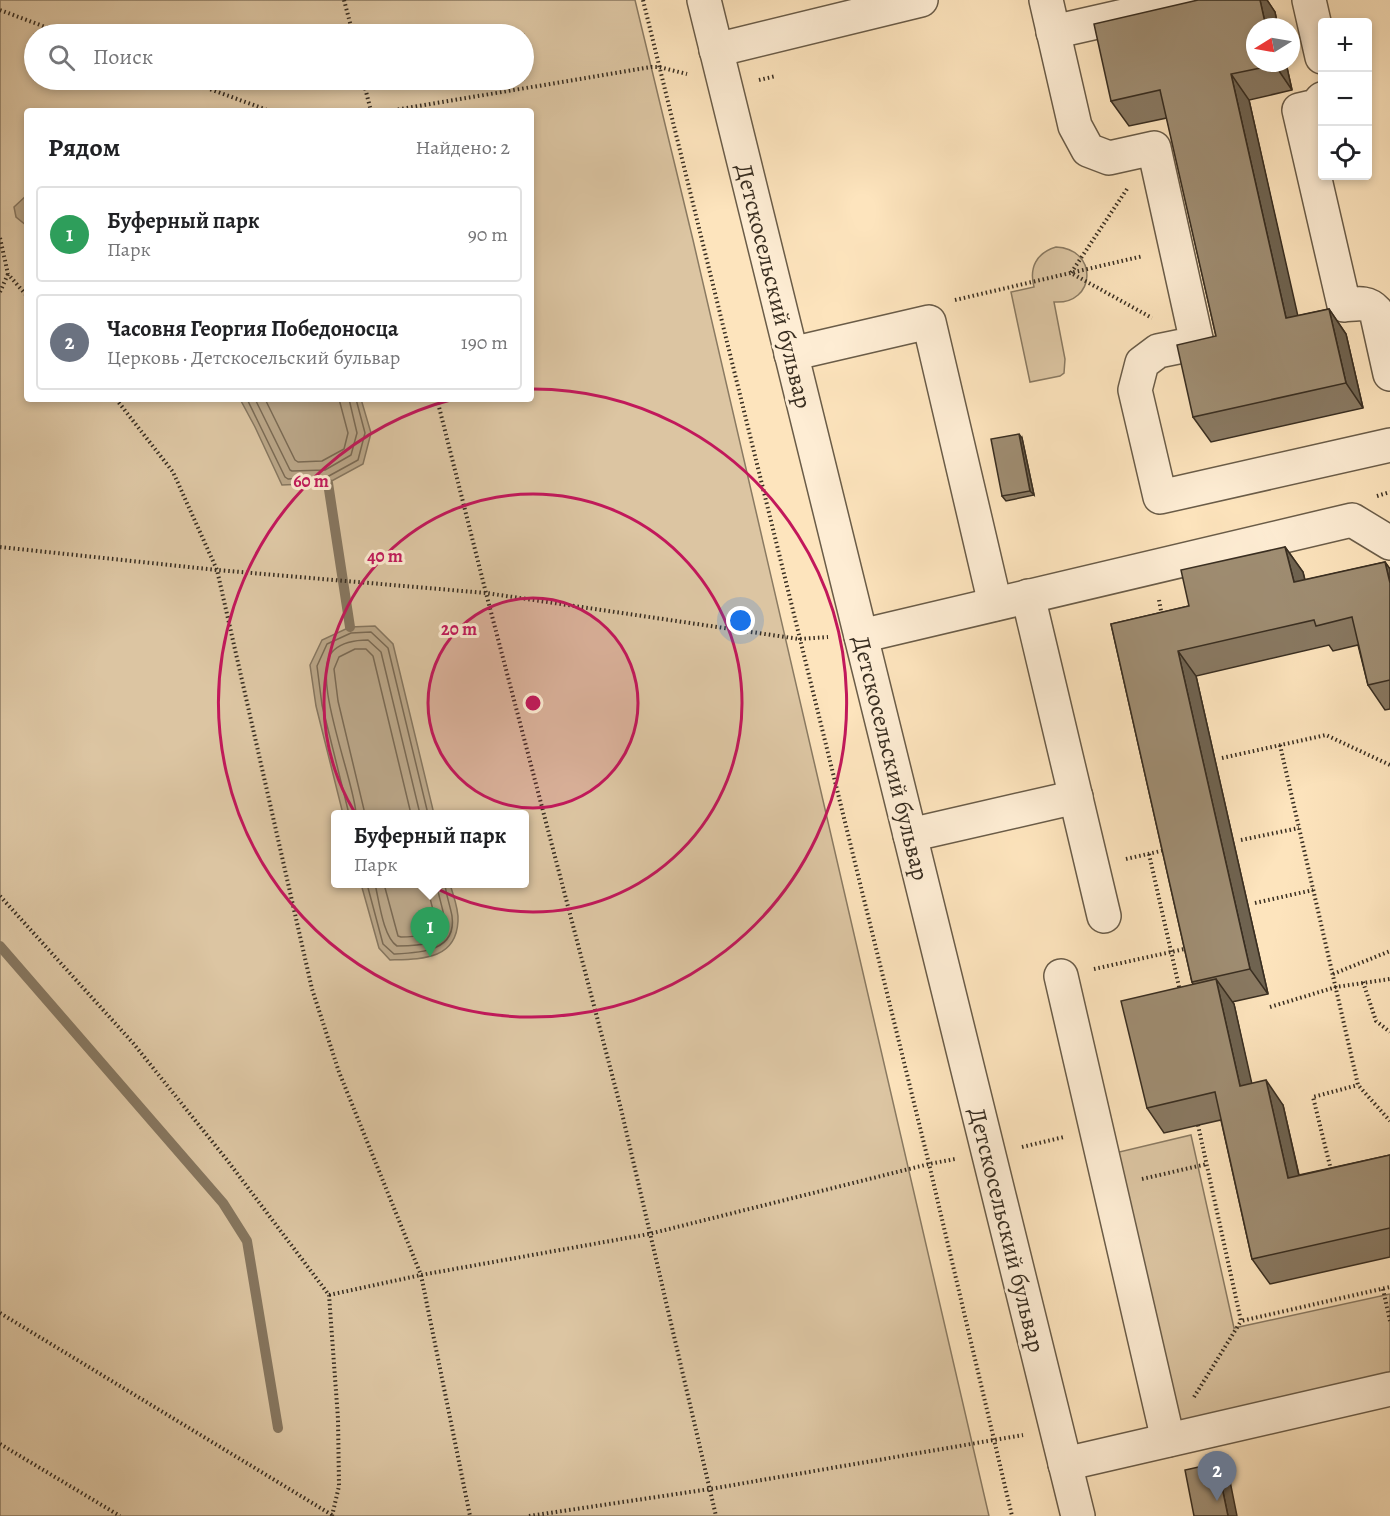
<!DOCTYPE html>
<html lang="ru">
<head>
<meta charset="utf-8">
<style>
	body { margin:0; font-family:Alegreya,serif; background:#f6f6f6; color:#202124 }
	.controls { position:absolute; right:18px; top:18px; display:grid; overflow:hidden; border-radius:6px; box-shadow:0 3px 9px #0003 }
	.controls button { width:54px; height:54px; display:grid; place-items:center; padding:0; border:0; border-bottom:2px solid #e0e0e0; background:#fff; color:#202124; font:30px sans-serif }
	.compass { position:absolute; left:1246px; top:18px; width:54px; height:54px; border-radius:50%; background:#fff; box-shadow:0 3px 9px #0003; rotate:259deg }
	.you { position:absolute; left:741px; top:621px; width:21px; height:21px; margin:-15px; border:4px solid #fff; border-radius:50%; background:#1a73e8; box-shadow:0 0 0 9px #1a73e833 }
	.badge { display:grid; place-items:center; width:39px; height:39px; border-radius:50%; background:#8f2418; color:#fff; font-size:20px; font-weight:700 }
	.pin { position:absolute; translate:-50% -50px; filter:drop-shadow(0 2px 3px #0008) }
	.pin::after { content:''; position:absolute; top:32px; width:21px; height:18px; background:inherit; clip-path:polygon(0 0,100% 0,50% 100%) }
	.popup { position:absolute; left:331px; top:810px; width:198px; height:78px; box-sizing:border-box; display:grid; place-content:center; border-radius:6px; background:#fff; filter:drop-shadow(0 2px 4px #0005); font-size:20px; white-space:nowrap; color:#757577 }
	.popup b { font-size:22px; color:#202124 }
	.popup::after { content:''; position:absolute; left:50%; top:100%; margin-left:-12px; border:12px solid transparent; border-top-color:#fff }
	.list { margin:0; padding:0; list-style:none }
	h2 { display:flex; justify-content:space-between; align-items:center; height:78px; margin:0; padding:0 24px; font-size:26px }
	h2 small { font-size:20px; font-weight:400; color:#757577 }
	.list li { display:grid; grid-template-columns:39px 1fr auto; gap:18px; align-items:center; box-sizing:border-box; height:96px; margin:0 12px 12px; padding:0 12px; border:2px solid #e0e0e0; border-radius:6px }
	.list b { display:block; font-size:22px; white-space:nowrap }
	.list p { margin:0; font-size:20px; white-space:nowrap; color:#757577 }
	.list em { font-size:20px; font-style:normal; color:#757577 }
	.icon { flex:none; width:33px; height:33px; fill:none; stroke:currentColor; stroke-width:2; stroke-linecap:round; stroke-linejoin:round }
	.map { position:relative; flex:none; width:1390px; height:1516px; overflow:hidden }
	.search { position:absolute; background:#fff; box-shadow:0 3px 9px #0003; left:24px; top:24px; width:510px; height:66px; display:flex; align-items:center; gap:15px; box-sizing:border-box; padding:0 21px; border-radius:33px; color:#757577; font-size:22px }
	.panel { position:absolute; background:#fff; box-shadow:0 3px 9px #0003; left:24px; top:108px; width:510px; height:294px; border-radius:6px }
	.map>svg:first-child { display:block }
	.green { fill:#dcc5a2; stroke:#8a7a62; stroke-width:1.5; fill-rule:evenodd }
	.water { fill:#baa688; stroke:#86765f; stroke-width:1.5 }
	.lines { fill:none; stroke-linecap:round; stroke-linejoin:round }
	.shore { stroke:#7a6a54; stroke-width:1.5 }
	.stream { stroke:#86765f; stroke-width:10 }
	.minor-casing { stroke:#6a5c48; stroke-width:36 }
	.path { stroke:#392e21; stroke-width:4; stroke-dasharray:1.5 3; stroke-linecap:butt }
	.minor { stroke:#feedd4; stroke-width:33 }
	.wall { fill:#897962; stroke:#392e21; stroke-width:1.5 }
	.shaded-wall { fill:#6f6350; stroke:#392e21; stroke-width:1.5 }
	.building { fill:#9f8d72; stroke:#392e21; stroke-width:1.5 }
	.ring { fill:none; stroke:#c2185b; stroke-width:3 }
	.labels { text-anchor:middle; stroke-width:6; stroke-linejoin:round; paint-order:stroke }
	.street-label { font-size:24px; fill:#392e21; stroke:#feedd4 }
	.centre { fill:#c2185b; stroke:#feedd4; stroke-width:3 }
	.ring-label { font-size:18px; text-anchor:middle; font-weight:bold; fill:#c2185b; stroke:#feedd4; stroke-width:6; stroke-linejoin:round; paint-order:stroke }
</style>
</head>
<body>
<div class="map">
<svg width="1390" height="1516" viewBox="0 0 1390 1516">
	<rect width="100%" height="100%" fill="#fde4bd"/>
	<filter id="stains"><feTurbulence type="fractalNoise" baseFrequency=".00333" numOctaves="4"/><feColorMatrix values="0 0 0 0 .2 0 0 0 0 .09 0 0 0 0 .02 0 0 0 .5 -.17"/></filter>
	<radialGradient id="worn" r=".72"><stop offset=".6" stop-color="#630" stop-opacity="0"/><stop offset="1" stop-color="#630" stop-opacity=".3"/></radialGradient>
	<g class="green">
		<path d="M 0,0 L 635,0 L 693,240 L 989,1516 L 0,1516 ZM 34,34 L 524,34 L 524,80 L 34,80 ZM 27,111 L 531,111 L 531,399 L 27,399 ZM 336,814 L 524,814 L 524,884 L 336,884 Z"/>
		<path d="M 1056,247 C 1099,249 1096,305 1054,302 L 1065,359 L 1064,373 L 1060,376 L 1030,382 L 1011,292 L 1034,287 C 1029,268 1036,253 1056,247 Z"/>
		<path d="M 1191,1135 L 1234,1328 L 1390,1294 L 1390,1377 L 1177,1428 L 1115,1153 Z"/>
	</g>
	<g class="water">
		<path d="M 27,195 L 27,226 L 16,217 L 14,207 Z"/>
		<path d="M 240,399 L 361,399 L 371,433 L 363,464 L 328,483 L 282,485 L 255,427 Z"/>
		<path d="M 375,626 L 393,644 L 434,814 L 343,814 L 316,706 L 310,665 L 322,640 L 350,627 Z"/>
		<path d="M 361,884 L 450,884 C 453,895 459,909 458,921 C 456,960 422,959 390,960 L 379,948 Z"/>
	</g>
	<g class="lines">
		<g class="shore">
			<path d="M 247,399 L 285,477 L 288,479 L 327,477 L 358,460 L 365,433 L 356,399"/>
			<path d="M 255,399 L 290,470 L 292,471 L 325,470 L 351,455 L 357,433 L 349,399"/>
			<path d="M 265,399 L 295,460 L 298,462 L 322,461 L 344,449 L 348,433 L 339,399"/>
			<path d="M 349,814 L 322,705 L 317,666 L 327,644 L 351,633 L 371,632 L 388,648 L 428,814"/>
			<path d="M 356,814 C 355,782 308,671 334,650 C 343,642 357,640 368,640 L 381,652 L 420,814"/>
			<path d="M 365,814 L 338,701 L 334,669 L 339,657 L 355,649 L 366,649 L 373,656 L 411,814"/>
			<path d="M 367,884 L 383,944 L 394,954 C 419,953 457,952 452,916 C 450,905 446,895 445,884"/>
			<path d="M 375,884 C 379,900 383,937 397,946 C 418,946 449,946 444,916 C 442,905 438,895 437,884"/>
			<path d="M 384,884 L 398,936 L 401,937 C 454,936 430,918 428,884"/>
		</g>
		<g class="stream">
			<path d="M 328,483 L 350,627"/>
			<path d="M 0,946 L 223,1203 L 247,1241 L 278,1428"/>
		</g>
		<defs>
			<g id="minor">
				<path d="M 704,0 L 1078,1516"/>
				<path d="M 1046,0 L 1075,126 L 1088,150 L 1109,158 L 1154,148 L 1197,343 L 1158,351 L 1142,363 L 1135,390 L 1160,497 L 1390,445"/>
				<path d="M 1309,0 L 1322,57"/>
				<path d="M 1053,32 L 1195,0"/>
				<path d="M 716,50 L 921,0"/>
				<path d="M 1322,99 L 1316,106 L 1299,110 L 1344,305 C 1357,304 1367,301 1376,311 L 1390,374"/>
				<path d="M 791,354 L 929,322 L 995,604"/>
				<path d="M 1028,596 L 1104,916"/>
				<path d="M 861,636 L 1352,520 L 1390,543"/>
				<path d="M 910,835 L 1076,797"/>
				<path d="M 1061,976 L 1168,1440"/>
				<path d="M 1065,1464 L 1390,1389"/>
			</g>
		</defs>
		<use href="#minor" class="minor-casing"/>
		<g class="path">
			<path d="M 344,0 L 353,34"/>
			<path d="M 643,0 L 929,1164 L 1012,1516"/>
			<path d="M 0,10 L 64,34"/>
			<path d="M 185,80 L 270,111"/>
			<path d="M 363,80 L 371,111"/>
			<path d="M 759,80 L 776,76"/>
			<path d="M 389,111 L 651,67 L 659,67 L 687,74"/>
			<path d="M 1127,189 L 1071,273 L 1152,318"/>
			<path d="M 0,238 L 8,274 L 27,296"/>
			<path d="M 0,292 L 8,274"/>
			<path d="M 955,300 L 1143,256"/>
			<path d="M 116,399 L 173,472 L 217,570 L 312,989 L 339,1072 L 421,1275 L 470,1516"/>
			<path d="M 437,399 L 486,593 L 621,1109 L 716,1516"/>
			<path d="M 1377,496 L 1390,492"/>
			<path d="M 0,547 L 217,570 L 486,593 L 799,639 L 828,637"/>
			<path d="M 1159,600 L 1162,616"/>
			<path d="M 1280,745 L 1358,1085 L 1390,1121"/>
			<path d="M 1222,758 L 1326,735 L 1390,765"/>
			<path d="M 1241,840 L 1299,828"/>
			<path d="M 1149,854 L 1180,991"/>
			<path d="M 1126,859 L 1165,850"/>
			<path d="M 0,896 L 133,1043 L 227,1160 L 329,1295 L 338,1419 L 339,1486 L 332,1516"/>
			<path d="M 1255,903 L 1313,890"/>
			<path d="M 1094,969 L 1189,948"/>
			<path d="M 1333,974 L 1390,951"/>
			<path d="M 1363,982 L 1376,1021 L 1390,1032"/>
			<path d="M 1270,1007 L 1336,987 L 1390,979"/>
			<path d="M 1198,1125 L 1241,1321 L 1390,1287"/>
			<path d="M 1022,1147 L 1064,1137"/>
			<path d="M 1331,1170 L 1313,1097 L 1358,1085"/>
			<path d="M 1142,1179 L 1207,1164"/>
			<path d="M 1383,1289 L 1390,1321"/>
			<path d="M 329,1295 L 421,1275 L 649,1234 L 929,1164 L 955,1159"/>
			<path d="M 0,1313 L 332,1515"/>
			<path d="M 1194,1397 L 1241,1321"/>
			<path d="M 0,1444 L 120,1516"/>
			<path d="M 529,1516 L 710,1489 L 1023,1435"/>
		</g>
		<use href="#minor" class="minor"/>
	</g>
	<g class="wall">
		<path d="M 1198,0 L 1267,0 L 1275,12 L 1278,27 L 1255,27 L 1286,63 L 1292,90 L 1249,100 L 1297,316 L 1329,309 L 1346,334 L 1363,408 L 1211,442 L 1193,417 L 1216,336 L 1167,118 L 1129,126 L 1111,101 Z"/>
		<path d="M 1022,438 L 1034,495 L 1006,501 L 1002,496 Z"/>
		<path d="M 1285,547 L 1303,572 L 1305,580 L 1385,562 L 1390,569 L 1390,709 L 1385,710 L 1368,685 L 1358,645 L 1333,651 L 1329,645 L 1196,676 L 1268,994 L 1232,1002 L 1234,1004 L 1251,1083 L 1283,1105 L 1299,1175 L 1390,1155 L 1390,1257 L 1270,1284 L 1252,1259 L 1221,1120 L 1164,1133 L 1147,1108 L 1193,984 L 1192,982 L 1111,624 L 1189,606 Z"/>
	</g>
	<g class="shaded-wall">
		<path d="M 1260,0 L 1267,0 L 1275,12 L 1278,27 L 1266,27 Z"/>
		<path d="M 1274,63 L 1286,63 L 1292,90 L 1275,65 Z"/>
		<path d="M 1231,74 L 1249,100 L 1304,343 L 1286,318 Z"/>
		<path d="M 1329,309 L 1346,334 L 1363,408 L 1346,383 Z"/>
		<path d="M 1019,434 L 1022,438 L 1034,495 L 1030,491 Z"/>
		<path d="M 1285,547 L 1303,572 L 1311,607 L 1294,582 Z"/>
		<path d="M 1385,562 L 1390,569 L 1390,583 Z"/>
		<path d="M 1178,651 L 1196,676 L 1268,994 L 1250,969 Z"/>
		<path d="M 1216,979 L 1234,1004 L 1258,1111 L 1240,1086 Z"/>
		<path d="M 1266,1080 L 1283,1105 L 1305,1203 L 1288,1178 Z"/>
		<path d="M 1217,1463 L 1230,1481 L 1237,1516 L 1228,1516 Z"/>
	</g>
	<g class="building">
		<path d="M 1198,0 L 1260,0 L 1266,27 L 1255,27 L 1255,63 L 1274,63 L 1275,65 L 1231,74 L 1286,318 L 1329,309 L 1346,383 L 1193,417 L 1177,345 L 1216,336 L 1160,90 L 1111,101 L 1094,24 Z"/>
		<path d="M 1019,434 L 1030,491 L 1002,496 L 991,439 Z"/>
		<path d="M 1285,547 L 1294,582 L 1385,562 L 1390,583 L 1390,680 L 1368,685 L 1352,617 L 1316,626 L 1314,620 L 1178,651 L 1250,969 L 1192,982 L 1111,624 L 1189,606 L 1181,570 Z"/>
		<path d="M 1216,979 L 1240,1086 L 1266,1080 L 1288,1178 L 1390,1155 L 1390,1228 L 1252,1259 L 1215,1092 L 1147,1108 L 1121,1001 Z"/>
		<path d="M 1217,1463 L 1228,1516 L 1194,1516 L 1185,1470 Z"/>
	</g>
	<circle cx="533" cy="703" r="105" fill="#c2185b" fill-opacity=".12"/>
	<g class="ring">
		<circle cx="533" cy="703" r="105"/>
		<circle cx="533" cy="703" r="209"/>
		<path d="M533 389A314 314 0 1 1 454 399"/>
	</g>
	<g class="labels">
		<g class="street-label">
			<text transform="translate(774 286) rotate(76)" y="8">Детскосельский бульвар</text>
			<text transform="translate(891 758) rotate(76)" y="8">Детскосельский бульвар</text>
			<text transform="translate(1007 1230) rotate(76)" y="8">Детскосельский бульвар</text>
		</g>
	</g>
	<circle cx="533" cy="703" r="9" class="centre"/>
	<g class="ring-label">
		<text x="311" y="487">60 m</text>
		<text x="385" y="562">40 m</text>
		<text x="459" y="635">20 m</text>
	</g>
	<rect width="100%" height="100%" filter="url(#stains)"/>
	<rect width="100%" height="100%" fill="url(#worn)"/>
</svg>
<div class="controls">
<button>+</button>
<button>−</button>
<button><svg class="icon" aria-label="locate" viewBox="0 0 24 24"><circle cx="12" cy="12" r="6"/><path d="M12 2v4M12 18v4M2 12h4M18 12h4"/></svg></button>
</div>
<svg class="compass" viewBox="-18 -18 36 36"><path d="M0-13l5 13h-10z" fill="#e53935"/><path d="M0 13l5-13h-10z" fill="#757577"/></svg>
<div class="you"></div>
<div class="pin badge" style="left:430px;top:957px;background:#2e9e5b">1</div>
<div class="popup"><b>Буферный парк</b>Парк</div>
<div class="pin badge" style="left:1217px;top:1501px;background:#6b7280">2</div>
<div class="search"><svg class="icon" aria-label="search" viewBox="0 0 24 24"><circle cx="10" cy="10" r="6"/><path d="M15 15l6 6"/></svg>Поиск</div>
<section class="panel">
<h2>Рядом<small>Найдено: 2</small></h2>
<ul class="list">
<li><span class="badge" style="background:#2e9e5b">1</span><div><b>Буферный парк</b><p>Парк</p></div><em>90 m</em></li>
<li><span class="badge" style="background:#6b7280">2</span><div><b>Часовня Георгия Победоносца</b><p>Церковь · Детскосельский бульвар</p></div><em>190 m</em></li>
</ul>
</section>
</div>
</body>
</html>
